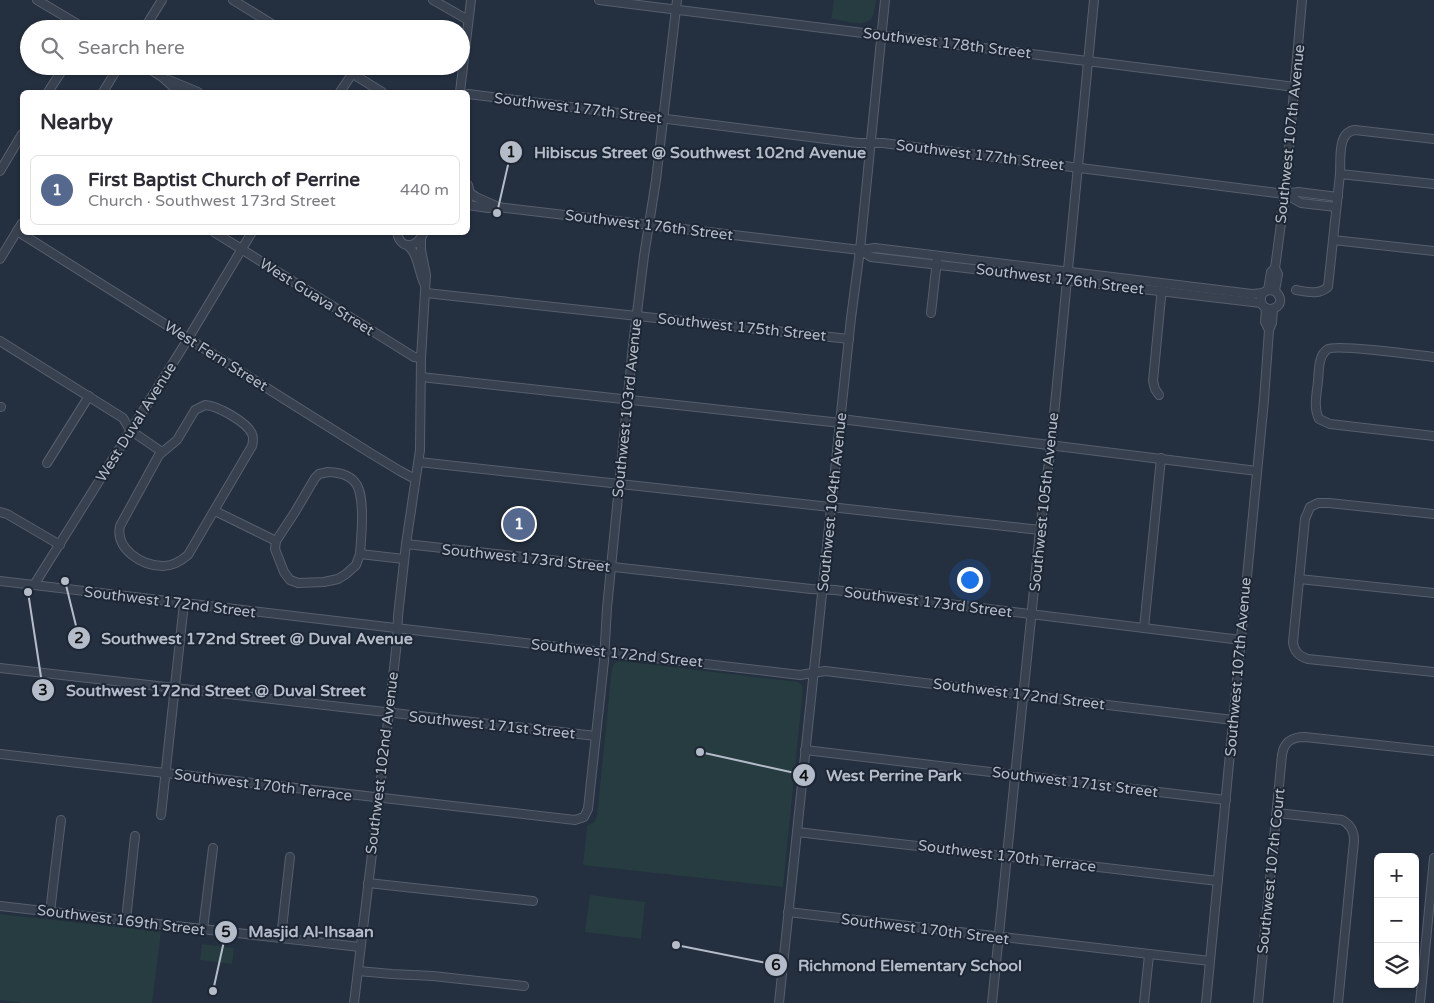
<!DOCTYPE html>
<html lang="en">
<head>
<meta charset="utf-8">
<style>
	body { margin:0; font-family:"Varela Round",sans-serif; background:#f7f7f7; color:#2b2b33 }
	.controls { position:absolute; right:15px; bottom:15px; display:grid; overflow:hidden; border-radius:8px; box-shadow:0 1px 4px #0004 }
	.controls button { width:45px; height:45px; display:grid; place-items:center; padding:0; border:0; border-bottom:1px solid #e1e1e2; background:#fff; color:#2b2b33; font:25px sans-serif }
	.you { position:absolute; left:969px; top:579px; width:18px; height:18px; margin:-12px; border:4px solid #fff; border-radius:50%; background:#1a73e8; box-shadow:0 0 0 8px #1a73e833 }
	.badge { display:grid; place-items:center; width:32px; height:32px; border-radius:50%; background:#55688d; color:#fff; font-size:16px; font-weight:700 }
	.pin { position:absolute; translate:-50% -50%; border:2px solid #fff; box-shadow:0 1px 5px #0006 }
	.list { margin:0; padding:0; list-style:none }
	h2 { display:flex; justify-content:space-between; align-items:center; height:65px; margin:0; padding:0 20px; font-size:21px }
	h2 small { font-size:16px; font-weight:400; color:#7c7c81 }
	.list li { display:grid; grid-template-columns:32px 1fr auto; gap:15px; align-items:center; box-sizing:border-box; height:70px; margin:0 10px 10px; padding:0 10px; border:1px solid #e1e1e2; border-radius:8px }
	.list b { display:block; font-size:19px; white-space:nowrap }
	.list p { margin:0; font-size:16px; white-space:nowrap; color:#7c7c81 }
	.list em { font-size:16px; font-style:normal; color:#7c7c81 }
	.icon { flex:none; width:28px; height:28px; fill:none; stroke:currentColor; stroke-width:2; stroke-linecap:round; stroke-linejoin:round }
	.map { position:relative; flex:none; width:1434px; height:1003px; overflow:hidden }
	.search { position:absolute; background:#fff; box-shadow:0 1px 4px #0004; left:20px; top:20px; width:450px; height:55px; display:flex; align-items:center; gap:12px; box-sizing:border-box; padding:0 18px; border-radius:28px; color:#7c7c81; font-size:19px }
	.panel { position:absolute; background:#fff; box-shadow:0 1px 4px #0004; left:20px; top:90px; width:450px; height:145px; border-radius:8px }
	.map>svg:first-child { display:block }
	.green { fill:#263c40 }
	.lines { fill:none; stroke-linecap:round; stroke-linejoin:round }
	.minor-casing { stroke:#565f6d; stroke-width:10 }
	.minor { stroke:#38414f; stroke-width:8 }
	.labels { text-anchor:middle; stroke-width:4; stroke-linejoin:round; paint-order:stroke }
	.street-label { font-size:15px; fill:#b4bcca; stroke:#1d2634 }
	.leader { fill:none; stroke:#b4bcca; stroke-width:2 }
	.callout-dot { fill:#b4bcca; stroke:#1d2634; stroke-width:2 }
	.mark-label { font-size:15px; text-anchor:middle; font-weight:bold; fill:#111 }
	.callout-label { font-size:16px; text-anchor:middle; font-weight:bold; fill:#b4bcca; stroke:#1d2634; stroke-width:4; stroke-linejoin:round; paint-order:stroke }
</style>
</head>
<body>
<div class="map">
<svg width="1434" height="1003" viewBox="0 0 1434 1003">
	<rect width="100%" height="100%" fill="#242f3f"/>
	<g class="green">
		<path d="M 834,0 L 876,0 C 875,5 875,12 873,16 C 868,29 842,20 831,19 Z"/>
		<path d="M 620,661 L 798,682 L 802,685 L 803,689 L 783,887 L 583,865 L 587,826 L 594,822 L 597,816 L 612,667 L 615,663 Z"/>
		<path d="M 590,895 L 645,902 L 641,939 L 585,932 Z"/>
		<path d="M 0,914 L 161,932 L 152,1003 L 22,1003 L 0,1000 Z"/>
		<path d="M 202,944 L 234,948 L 232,964 L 200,960 Z"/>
	</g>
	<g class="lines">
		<defs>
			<g id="minor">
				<path d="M 37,0 L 86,29"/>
				<path d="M 233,0 L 280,29"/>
				<path d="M 433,0 L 468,20"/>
				<path d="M 599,0 L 1295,87"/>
				<path d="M 144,29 L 162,0"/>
				<path d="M 145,66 L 162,77 L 179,92"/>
				<path d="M 340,66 L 382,92"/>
				<path d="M 169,80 L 198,92"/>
				<path d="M 48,92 L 65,66"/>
				<path d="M 103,92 L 119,66"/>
				<path d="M 340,92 L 352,74"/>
				<path d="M 460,92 L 471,0"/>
				<path d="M 468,94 L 858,143 L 883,143 L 1285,194 L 1298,192 L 1338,197"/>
				<path d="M 0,171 L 22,134"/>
				<path d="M 1340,174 C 1341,159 1337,132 1355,130 L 1434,139"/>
				<path d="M 1434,184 L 1340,174 L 1333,240 L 1434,251"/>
				<path d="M 468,185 L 470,193 L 468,201"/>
				<path d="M 470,193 L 476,197 L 496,206"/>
				<path d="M 1285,194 L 1301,203 L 1336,207"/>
				<path d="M 468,205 L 488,208 L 498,207 L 860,250 L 875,248 L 1252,294 L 1263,293"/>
				<path d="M 17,231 L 367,451 L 400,471 L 415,479"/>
				<path d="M 214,232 L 414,357 L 421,358"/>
				<path d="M 397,232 C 400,251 418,248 424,232"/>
				<path d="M 407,245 C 419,254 418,272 425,285"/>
				<path d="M 860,250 L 871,257 L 1261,303"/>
				<path d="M 0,259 L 22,223"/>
				<path d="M 1268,290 L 1271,272 L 1275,268"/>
				<path d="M 1296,290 C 1308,292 1319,295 1328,287 L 1333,240"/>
				<path d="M 1275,291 C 1268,289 1260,291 1261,300 C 1262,317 1292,307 1275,291 L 1278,274 L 1275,268 L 1285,194 L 1302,0"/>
				<path d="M 426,293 L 849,339"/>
				<path d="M 1266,308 L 1265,322 L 1269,330"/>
				<path d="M 931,313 L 937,260"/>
				<path d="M 0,341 L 123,418 L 130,430 L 162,452"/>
				<path d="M 1434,357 C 1418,355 1337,344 1328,349 C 1318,355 1319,371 1318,381 C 1317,393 1313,407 1319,419 L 1330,424 L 1434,436"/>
				<path d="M 421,377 L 841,423"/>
				<path d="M 1159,395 L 1155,389 L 1153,381 L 1162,287"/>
				<path d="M 205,405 C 218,406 247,422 252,434 C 254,438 253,442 252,446 L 188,555 C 181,561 173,566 163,566 C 142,566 115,549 120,526 L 159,455 L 177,440 L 195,410 Z"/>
				<path d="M 0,407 L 1,407"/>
				<path d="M 841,419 L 1257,471"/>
				<path d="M 419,462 L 1040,530"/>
				<path d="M 47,463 L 89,396"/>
				<path d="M 328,472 C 360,473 362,491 362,518 C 362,530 361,542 360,554 L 356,565 L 346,574 L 338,579 L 324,582 L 298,583 L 290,580 L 284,572 L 275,549 L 276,541 L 295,512 L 315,478 L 319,474 Z"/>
				<path d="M 215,511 L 276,541"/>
				<path d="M 0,512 L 7,514 L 60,545"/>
				<path d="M 1434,514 L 1329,503 L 1318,503 L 1310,507 L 1305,519 L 1293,642 C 1294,652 1299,656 1308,659 L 1434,672"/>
				<path d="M 406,544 L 811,589 L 835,590 L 1241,640"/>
				<path d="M 360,554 L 404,559"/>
				<path d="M 1299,579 L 1434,593"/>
				<path d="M 0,581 L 387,627 L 800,675 L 825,671 L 1233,720"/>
				<path d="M 34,585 L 183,347 L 252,232"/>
				<path d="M 1144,628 L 1161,458"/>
				<path d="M 0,668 L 596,736"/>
				<path d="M 805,750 L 1226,800"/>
				<path d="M 0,754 L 575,820 L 584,817 L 588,809 L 604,661 L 607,608 L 633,345 L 644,256 L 656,180 L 677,0"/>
				<path d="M 1277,813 L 1342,820 C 1351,825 1354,831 1354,841 L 1338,1003"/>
				<path d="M 161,815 L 184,603"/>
				<path d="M 797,832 L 1218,881"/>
				<path d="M 368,883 L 533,901"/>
				<path d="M 0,906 L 360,947"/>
				<path d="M 50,912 L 61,820"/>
				<path d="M 788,912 L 1210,961"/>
				<path d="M 126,920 L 135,836"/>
				<path d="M 203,929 L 213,848"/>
				<path d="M 281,938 L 290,857"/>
				<path d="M 358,971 L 392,974 L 433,976 L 524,986"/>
				<path d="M 354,1003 L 389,713 L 397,641 L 398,616 L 406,544 L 420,450 L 421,358 L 426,275 L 421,250 L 421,239"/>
				<path d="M 779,1003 L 851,318 L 860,250 L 885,0"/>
				<path d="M 992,1003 L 1040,530 L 1051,446 L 1094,0"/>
				<path d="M 1144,1003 L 1149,955"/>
				<path d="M 1206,1003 L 1264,400 L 1269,330 L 1272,323 L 1273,309"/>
				<path d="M 1258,1003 L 1282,755 C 1284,742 1291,737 1305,737 L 1434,751"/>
				<path d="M 1420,1003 L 1434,858"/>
			</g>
		</defs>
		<use href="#minor" class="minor-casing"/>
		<use href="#minor" class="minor"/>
	</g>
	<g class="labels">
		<g class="street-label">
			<text transform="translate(947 43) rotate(7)" y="5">Southwest 178th Street</text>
			<text transform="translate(578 108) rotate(7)" y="5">Southwest 177th Street</text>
			<text transform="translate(1290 134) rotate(-84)" y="5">Southwest 107th Avenue</text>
			<text transform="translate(980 155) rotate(7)" y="5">Southwest 177th Street</text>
			<text transform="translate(649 225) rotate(7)" y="5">Southwest 176th Street</text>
			<text transform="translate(1060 279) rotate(7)" y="5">Southwest 176th Street</text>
			<text transform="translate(317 297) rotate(32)" y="5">West Guava Street</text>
			<text transform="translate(742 327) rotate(6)" y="5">Southwest 175th Street</text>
			<text transform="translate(216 356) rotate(32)" y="5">West Fern Street</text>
			<text transform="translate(627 408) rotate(-84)" y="5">Southwest 103rd Avenue</text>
			<text transform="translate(136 422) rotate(-58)" y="5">West Duval Avenue</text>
			<text transform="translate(832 502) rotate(-84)" y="5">Southwest 104th Avenue</text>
			<text transform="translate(1044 502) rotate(-84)" y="5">Southwest 105th Avenue</text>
			<text transform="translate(526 558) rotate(6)" y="5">Southwest 173rd Street</text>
			<text transform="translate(170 602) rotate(7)" y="5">Southwest 172nd Street</text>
			<text transform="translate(928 602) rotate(7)" y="5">Southwest 173rd Street</text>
			<text transform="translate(617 653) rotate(6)" y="5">Southwest 172nd Street</text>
			<text transform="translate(1238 667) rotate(-85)" y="5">Southwest 107th Avenue</text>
			<text transform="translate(1019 694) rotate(7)" y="5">Southwest 172nd Street</text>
			<text transform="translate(492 725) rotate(6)" y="5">Southwest 171st Street</text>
			<text transform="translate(382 763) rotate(-83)" y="5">Southwest 102nd Avenue</text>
			<text transform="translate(1075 782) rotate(7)" y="5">Southwest 171st Street</text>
			<text transform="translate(263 785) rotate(7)" y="5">Southwest 170th Terrace</text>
			<text transform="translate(1007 856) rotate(7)" y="5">Southwest 170th Terrace</text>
			<text transform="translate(1271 871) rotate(-84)" y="5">Southwest 107th Court</text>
			<text transform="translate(121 920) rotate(7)" y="5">Southwest 169th Street</text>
			<text transform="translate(925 929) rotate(7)" y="5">Southwest 170th Street</text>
		</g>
	</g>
	<path class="leader" d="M497 213L511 152M65 581L79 638M28 592L43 690M700 752L804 775M213 991L226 932M676 945L776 965"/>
	<g class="callout-dot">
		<circle cx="497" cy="213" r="5"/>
		<circle cx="65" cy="581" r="5"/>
		<circle cx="28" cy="592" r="5"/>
		<circle cx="700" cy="752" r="5"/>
		<circle cx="213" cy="991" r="5"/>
		<circle cx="676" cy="945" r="5"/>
		<circle cx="511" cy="152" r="12"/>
		<circle cx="79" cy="638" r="12"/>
		<circle cx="43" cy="690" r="12"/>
		<circle cx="804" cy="775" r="12"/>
		<circle cx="226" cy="932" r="12"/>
		<circle cx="776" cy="965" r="12"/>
	</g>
	<g class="mark-label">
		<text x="511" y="157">1</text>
		<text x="79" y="643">2</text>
		<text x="43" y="695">3</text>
		<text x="804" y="781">4</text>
		<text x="226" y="937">5</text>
		<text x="776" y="970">6</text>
	</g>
	<g class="callout-label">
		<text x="700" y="158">Hibiscus Street @ Southwest 102nd Avenue</text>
		<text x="257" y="644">Southwest 172nd Street @ Duval Avenue</text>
		<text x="216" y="696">Southwest 172nd Street @ Duval Street</text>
		<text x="894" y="781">West Perrine Park</text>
		<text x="311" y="937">Masjid Al-Ihsaan</text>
		<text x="910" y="971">Richmond Elementary School</text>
	</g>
</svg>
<div class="controls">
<button>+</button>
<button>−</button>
<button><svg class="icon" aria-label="layers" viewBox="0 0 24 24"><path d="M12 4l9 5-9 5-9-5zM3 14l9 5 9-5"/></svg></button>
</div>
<div class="you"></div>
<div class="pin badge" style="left:519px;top:524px">1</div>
<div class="search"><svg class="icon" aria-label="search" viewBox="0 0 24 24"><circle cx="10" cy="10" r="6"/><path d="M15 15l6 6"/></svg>Search here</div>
<section class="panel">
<h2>Nearby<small></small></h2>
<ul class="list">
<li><span class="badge">1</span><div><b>First Baptist Church of Perrine</b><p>Church · Southwest 173rd Street</p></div><em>440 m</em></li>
</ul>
</section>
</div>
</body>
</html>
